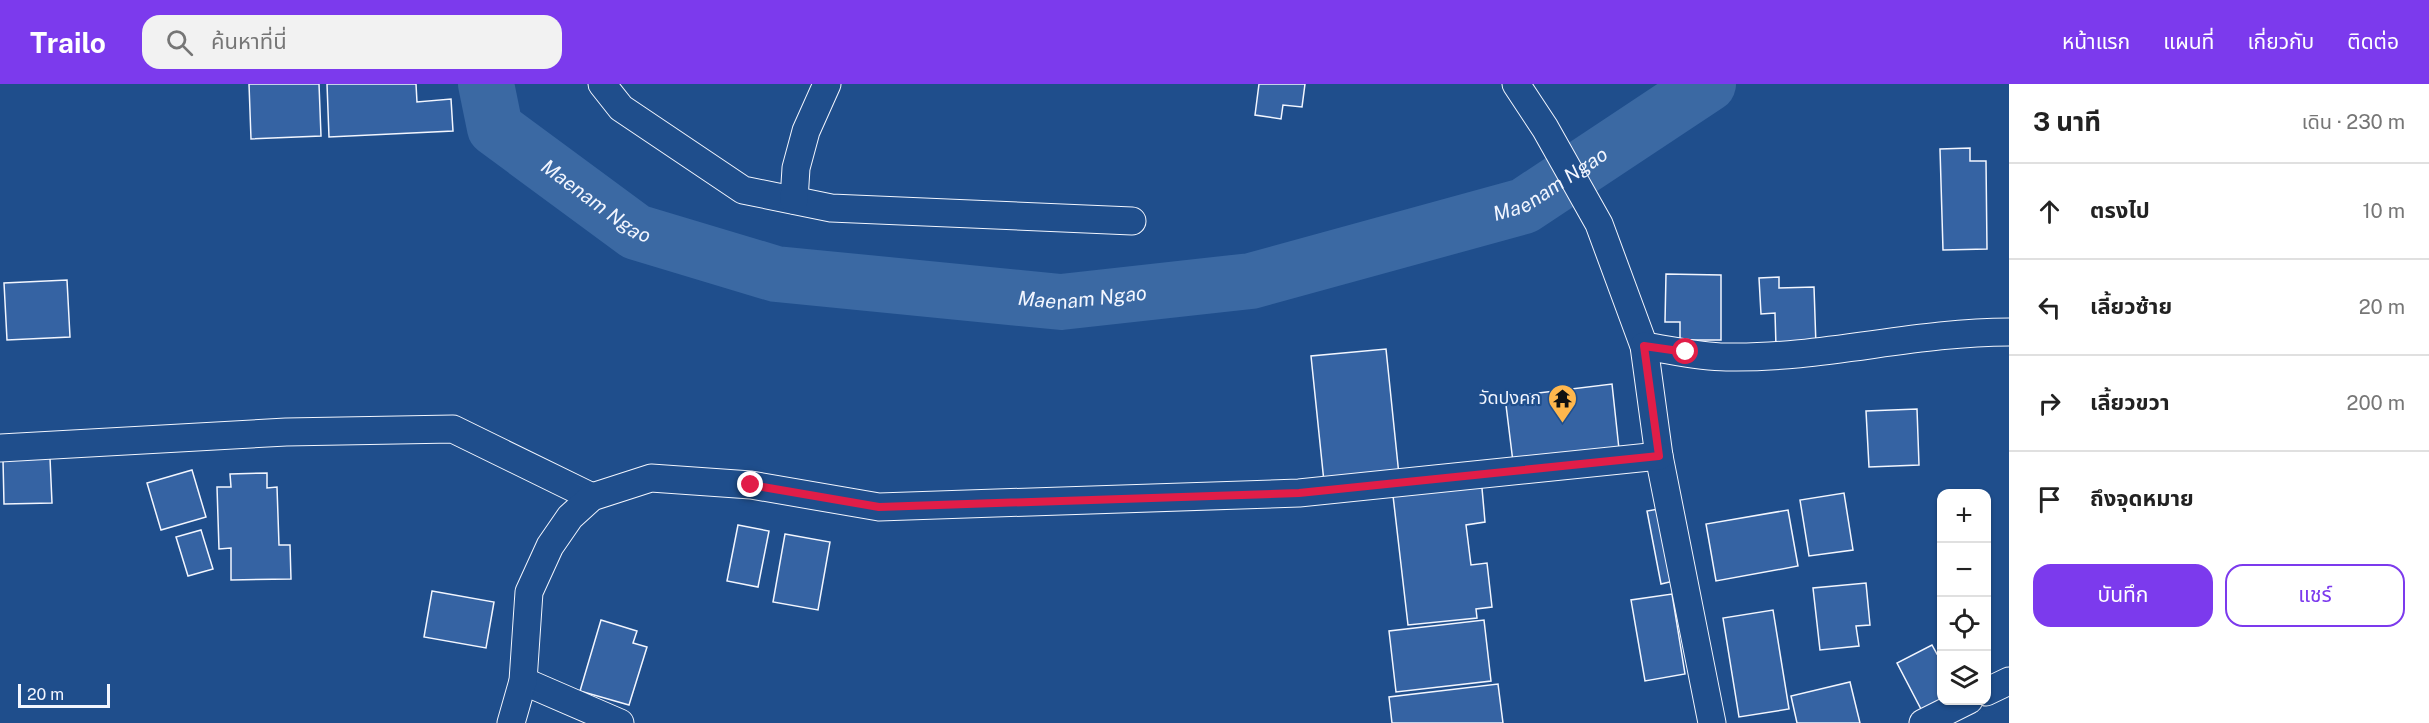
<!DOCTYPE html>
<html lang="th">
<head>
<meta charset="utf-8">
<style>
	body { margin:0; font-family:"Public Sans","Noto Sans Thai",sans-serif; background:#f2f2f2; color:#222 }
	.controls { position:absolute; right:18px; bottom:18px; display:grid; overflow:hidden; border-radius:12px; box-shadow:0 2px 4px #0004 }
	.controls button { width:54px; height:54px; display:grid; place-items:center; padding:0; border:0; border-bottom:2px solid #e0e0e0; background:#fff; color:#222; font:30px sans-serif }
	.scale { position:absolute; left:18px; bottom:15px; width:92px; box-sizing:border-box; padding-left:6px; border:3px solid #f2f6ff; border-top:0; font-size:16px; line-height:21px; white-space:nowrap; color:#f2f6ff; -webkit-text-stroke:4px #1f4e8c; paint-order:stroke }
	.stop { position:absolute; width:18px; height:18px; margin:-14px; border:4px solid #e11d48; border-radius:50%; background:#fff }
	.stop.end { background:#e11d48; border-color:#fff; box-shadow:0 2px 6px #0008 }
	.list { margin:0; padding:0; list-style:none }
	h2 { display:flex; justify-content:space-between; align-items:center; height:78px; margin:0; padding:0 24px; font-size:26px }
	h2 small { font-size:20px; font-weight:400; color:#767676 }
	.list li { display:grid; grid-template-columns:39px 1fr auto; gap:18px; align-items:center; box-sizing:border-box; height:96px; padding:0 24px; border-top:2px solid #e0e0e0 }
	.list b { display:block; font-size:22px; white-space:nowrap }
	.list em { font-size:20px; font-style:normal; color:#767676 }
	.actions { display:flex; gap:12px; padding:18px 24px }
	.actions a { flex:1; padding:14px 0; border:2px solid #7c3aed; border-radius:18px; text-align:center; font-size:21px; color:#7c3aed }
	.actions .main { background:#7c3aed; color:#fff }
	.icon { flex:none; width:33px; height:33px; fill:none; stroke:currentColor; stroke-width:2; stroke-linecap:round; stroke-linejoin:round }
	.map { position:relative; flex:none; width:2009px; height:639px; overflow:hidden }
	header { display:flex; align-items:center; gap:36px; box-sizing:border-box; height:84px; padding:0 30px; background:#7c3aed; color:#fff }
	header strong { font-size:28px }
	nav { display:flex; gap:33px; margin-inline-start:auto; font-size:21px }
	.search { width:420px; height:54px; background:#f2f2f2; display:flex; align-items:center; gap:15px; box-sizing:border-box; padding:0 21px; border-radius:18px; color:#767676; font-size:22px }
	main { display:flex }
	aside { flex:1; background:#fff }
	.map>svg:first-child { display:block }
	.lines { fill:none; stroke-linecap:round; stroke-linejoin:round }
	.river { stroke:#3b69a3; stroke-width:56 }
	.building { fill:#3563a3; stroke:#f2f6ff; stroke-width:1.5 }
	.street-casing { stroke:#f2f6ff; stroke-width:29 }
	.street { stroke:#1f4e8c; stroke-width:27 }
	.route { stroke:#e11d48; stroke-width:8 }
	.labels { text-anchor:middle; stroke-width:4.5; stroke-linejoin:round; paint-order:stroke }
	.poi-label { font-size:18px; fill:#f2f6ff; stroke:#1f4e8c; text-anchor:end }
	.water-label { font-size:20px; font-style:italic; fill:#f2f6ff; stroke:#1f4e8c }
</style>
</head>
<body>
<header>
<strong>Trailo</strong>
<div class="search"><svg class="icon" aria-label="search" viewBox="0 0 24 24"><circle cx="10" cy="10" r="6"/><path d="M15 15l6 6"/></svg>ค้นหาที่นี่</div>
<nav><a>หน้าแรก</a><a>แผนที่</a><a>เกี่ยวกับ</a><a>ติดต่อ</a></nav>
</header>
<main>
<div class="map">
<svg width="2009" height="639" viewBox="0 0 2009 639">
	<rect width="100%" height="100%" fill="#1f4e8c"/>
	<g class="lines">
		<path class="river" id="s1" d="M 486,0 L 495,44 L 636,148 L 776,190 L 1061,218 L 1251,197 L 1524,122 L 1708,0"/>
	</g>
	<g class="building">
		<path d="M 249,0 L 319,0 L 321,52 L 251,55 Z"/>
		<path d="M 327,0 L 416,0 L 417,18 L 451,15 L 453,47 L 329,53 Z"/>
		<path d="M 1259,0 L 1305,0 L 1302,23 L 1283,21 L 1281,35 L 1255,31 Z"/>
		<path d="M 1970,64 L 1970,77 L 1986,77 L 1987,165 L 1943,166 L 1940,65 Z"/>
		<path d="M 1666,190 L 1721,191 L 1721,256 L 1680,256 L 1680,238 L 1665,238 Z"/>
		<path d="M 1779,193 L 1779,204 L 1814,203 L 1816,262 L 1776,263 L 1775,229 L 1761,230 L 1759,194 Z"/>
		<path d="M 67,196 L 70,253 L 7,256 L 4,199 Z"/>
		<path d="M 1386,265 L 1399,391 L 1324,398 L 1311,272 Z"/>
		<path d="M 1612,300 L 1619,365 L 1513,378 L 1505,313 Z"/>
		<path d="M 1917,325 L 1919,381 L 1869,383 L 1866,327 Z"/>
		<path d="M 50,374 L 52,419 L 4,420 L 3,376 Z"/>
		<path d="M 192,386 L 206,433 L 161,446 L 147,399 Z"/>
		<path d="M 267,389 L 267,404 L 277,403 L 279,461 L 290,461 L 291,495 L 231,496 L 231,464 L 219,465 L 217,403 L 231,403 L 230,390 Z"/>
		<path d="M 1481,393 L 1485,438 L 1466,441 L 1471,481 L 1487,479 L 1492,523 L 1476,525 L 1477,534 L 1408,541 L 1392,403 Z"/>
		<path d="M 1844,409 L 1853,466 L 1809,472 L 1800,416 Z"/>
		<path d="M 1664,424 L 1678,496 L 1661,500 L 1647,427 Z"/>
		<path d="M 1788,426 L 1798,482 L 1716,497 L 1706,440 Z"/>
		<path d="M 738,441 L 769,447 L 758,503 L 727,497 Z"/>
		<path d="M 201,446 L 213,485 L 188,492 L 176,453 Z"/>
		<path d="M 785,450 L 830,458 L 818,526 L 773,518 Z"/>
		<path d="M 1866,499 L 1870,541 L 1856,542 L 1859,562 L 1820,566 L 1813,504 Z"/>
		<path d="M 432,507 L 494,518 L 486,564 L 424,553 Z"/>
		<path d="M 1672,510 L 1685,590 L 1645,597 L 1631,516 Z"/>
		<path d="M 1773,526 L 1789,625 L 1739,633 L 1723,534 Z"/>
		<path d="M 601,536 L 637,547 L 633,559 L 647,563 L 629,621 L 580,607 Z"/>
		<path d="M 1484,536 L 1491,597 L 1396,608 L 1389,547 Z"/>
		<path d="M 1932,561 L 1937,570 L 1942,568 L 1942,616 L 1922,627 L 1897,579 Z"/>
		<path d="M 1850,598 L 1860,639 L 1797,639 L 1791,612 Z"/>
		<path d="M 1498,600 L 1503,639 L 1392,639 L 1389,613 Z"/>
	</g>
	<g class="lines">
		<defs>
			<g id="street">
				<path d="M 602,0 L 621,24 L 743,106 L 831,124 L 1132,137"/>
				<path d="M 1516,0 L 1545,44 L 1599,140 L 1644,262 L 1659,372 L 1712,639"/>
				<path d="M 794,116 L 796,84 L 806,47 L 827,0"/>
				<path d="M 1644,262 C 1671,266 1699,273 1726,273 C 1821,275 1914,248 2009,248"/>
				<path d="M 0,364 L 286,348 L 453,345 L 592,413"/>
				<path d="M 523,597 L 620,639"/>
				<path d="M 1986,608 L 2009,597"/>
				<path d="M 511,639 L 523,597 L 529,508 L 550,462 L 570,433 L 592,413 L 651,394 L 751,401 L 879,423 L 1299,409 L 1659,372"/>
				<path d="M 1923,639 L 1969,616"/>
			</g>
		</defs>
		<use href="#street" class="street-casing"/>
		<use href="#street" class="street"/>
	</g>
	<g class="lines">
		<path class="route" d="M 751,401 L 879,423 L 1299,409 L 1659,372 L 1644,262 L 1686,268"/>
	</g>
	<defs>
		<symbol id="temple-pin" viewBox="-11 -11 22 30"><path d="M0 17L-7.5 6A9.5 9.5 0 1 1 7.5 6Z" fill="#ffb74d" stroke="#1f4e8c"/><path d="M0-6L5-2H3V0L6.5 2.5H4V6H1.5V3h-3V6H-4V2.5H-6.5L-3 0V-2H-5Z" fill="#111"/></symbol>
	</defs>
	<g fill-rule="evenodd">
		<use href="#temple-pin" x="1546" y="298" width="33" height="45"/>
	</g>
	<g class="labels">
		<g class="poi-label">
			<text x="1541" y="320">วัดปงคก</text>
		</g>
		<g class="water-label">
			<text dy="7" stroke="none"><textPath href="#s1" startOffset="1160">Maenam Ngao</textPath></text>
			<text dy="7" stroke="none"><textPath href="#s1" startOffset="170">Maenam Ngao</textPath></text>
			<text dy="7" stroke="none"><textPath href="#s1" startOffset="674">Maenam Ngao</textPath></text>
		</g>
	</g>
</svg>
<div class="controls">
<button>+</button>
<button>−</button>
<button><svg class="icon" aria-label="locate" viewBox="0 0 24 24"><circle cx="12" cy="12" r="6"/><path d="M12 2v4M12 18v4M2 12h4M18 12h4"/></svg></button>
<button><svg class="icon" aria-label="layers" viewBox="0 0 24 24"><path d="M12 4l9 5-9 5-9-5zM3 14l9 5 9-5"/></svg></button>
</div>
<div class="scale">20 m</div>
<div class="stop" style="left:1686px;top:268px"></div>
<div class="stop end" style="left:751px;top:401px"></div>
</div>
<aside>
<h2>3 นาที<small>เดิน · 230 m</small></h2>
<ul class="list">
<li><svg class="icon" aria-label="ahead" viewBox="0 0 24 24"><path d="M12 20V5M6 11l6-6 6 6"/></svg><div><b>ตรงไป</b></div><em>10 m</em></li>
<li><svg class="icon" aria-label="left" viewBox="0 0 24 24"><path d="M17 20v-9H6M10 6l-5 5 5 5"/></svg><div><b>เลี้ยวซ้าย</b></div><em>20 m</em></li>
<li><svg class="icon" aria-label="right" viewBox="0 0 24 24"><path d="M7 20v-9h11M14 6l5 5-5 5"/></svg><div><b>เลี้ยวขวา</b></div><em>200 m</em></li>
<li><svg class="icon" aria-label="arrive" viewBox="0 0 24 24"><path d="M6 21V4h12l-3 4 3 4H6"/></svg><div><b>ถึงจุดหมาย</b></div></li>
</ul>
<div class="actions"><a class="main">บันทึก</a><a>แชร์</a></div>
</aside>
</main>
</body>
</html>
